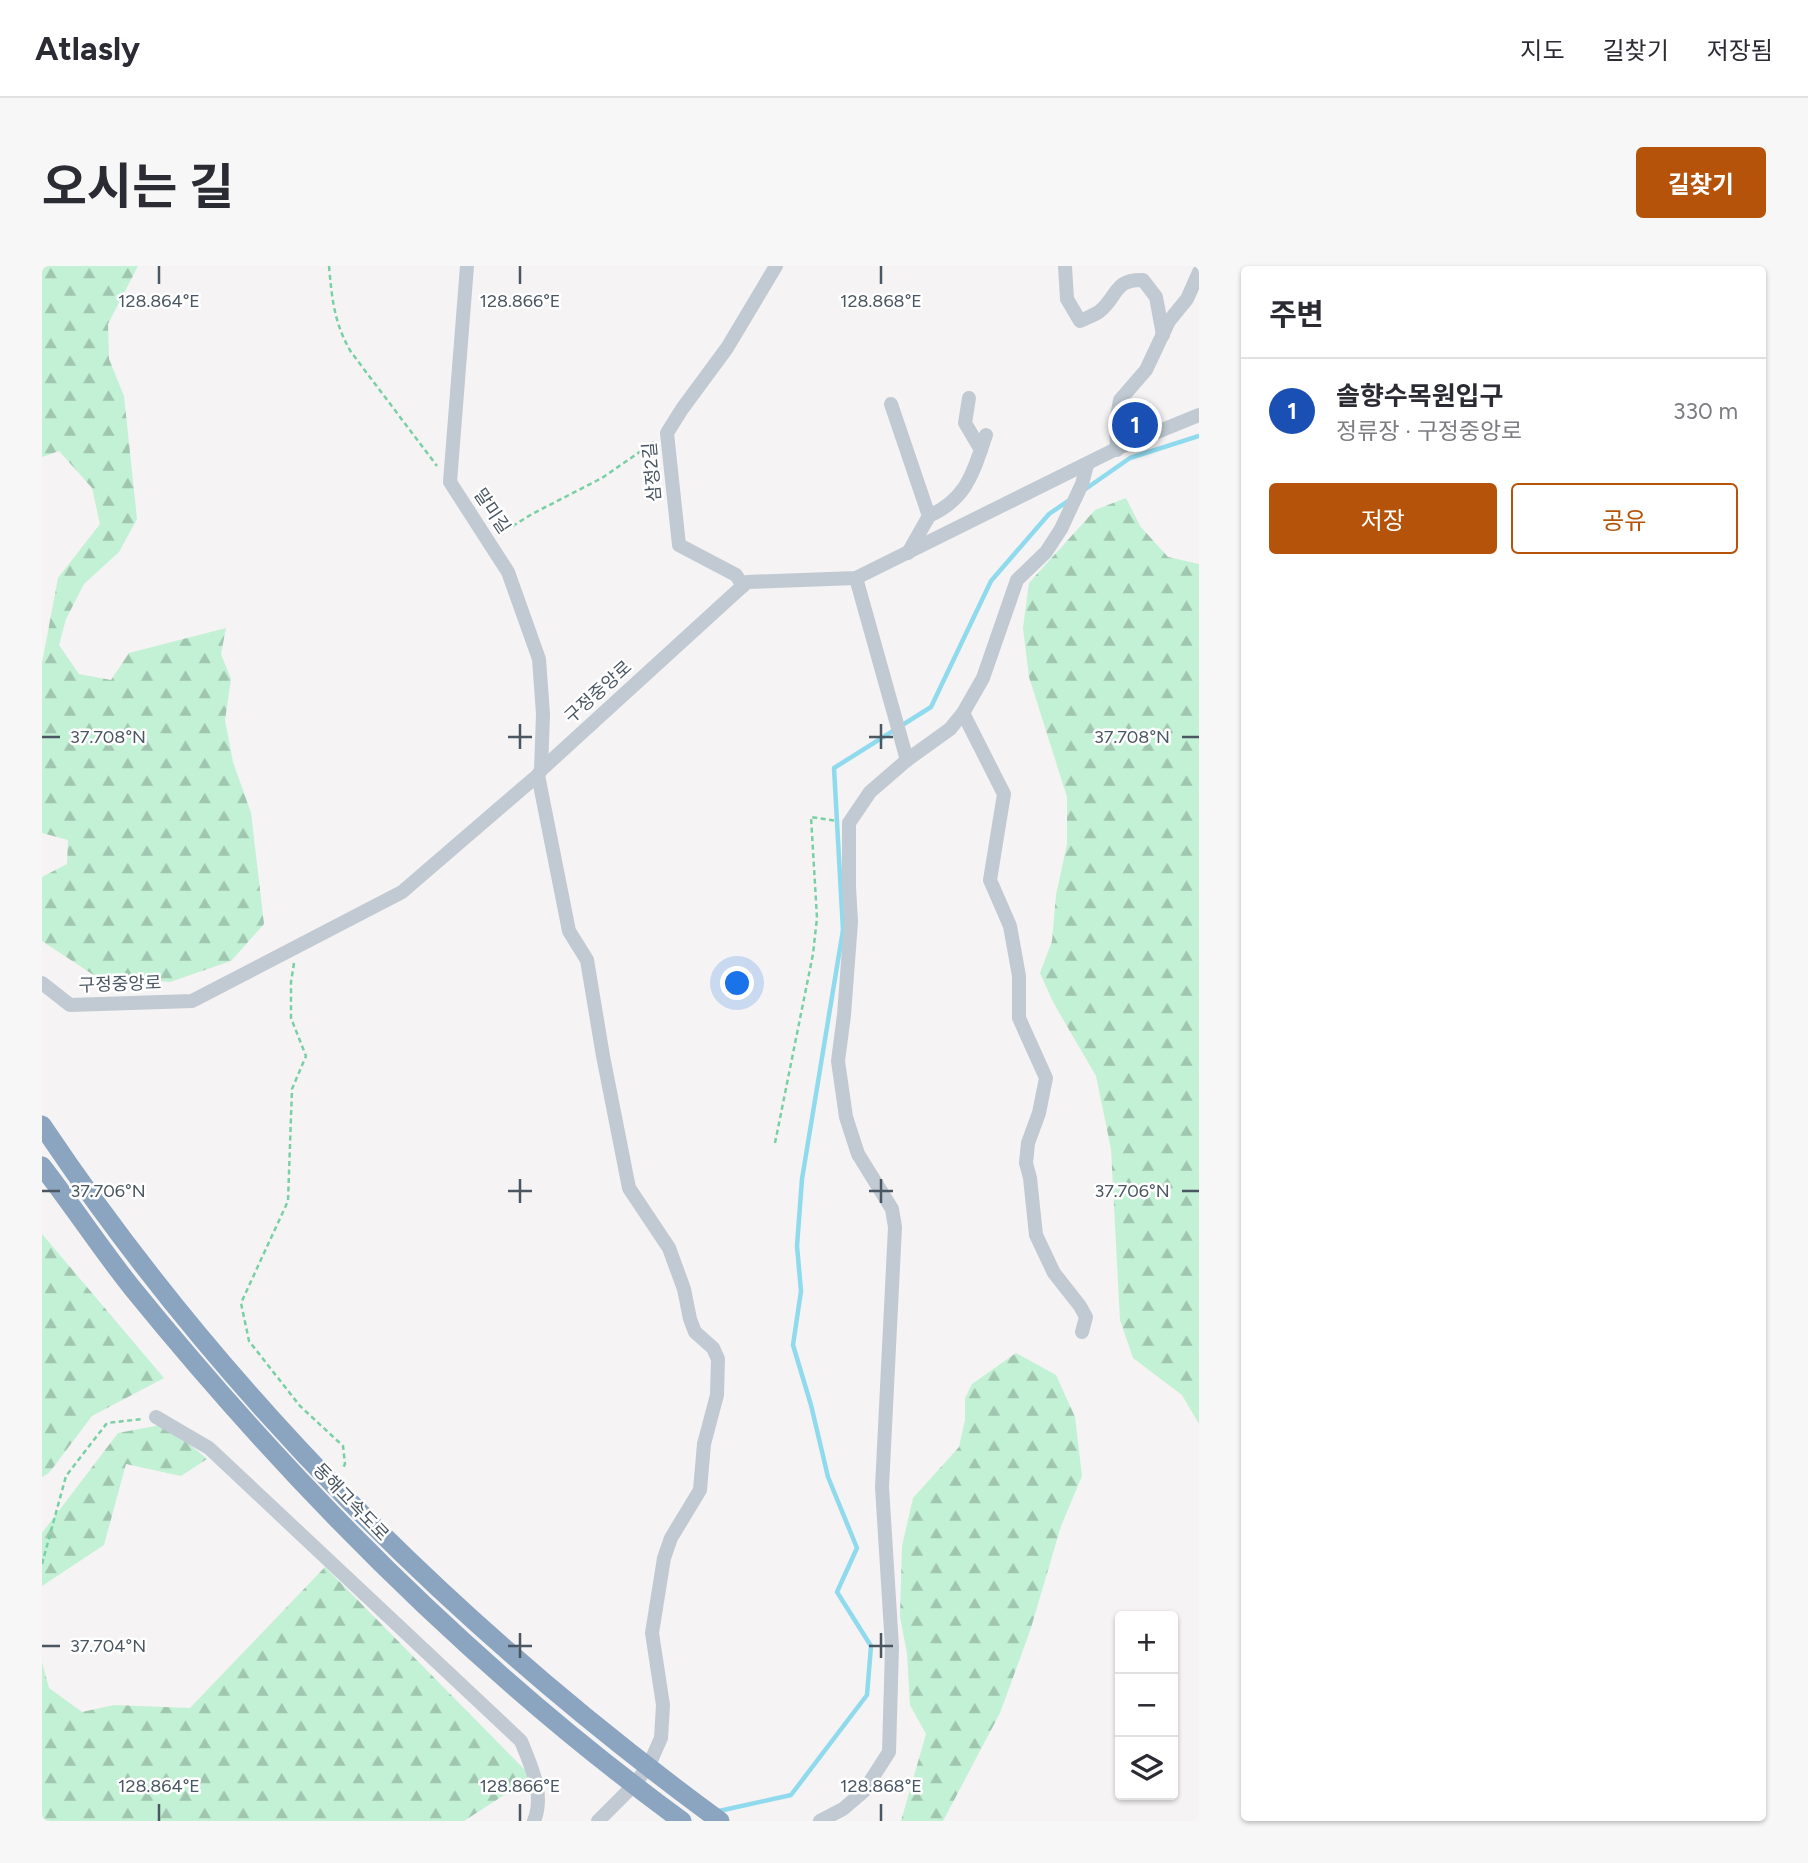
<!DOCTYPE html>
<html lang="ko">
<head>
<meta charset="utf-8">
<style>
	body { margin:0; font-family:Figtree,"Noto Sans KR",sans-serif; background:#f7f7f7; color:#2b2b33 }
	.controls { position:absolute; right:21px; bottom:21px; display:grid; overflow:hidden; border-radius:7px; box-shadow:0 2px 5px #0004 }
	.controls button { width:63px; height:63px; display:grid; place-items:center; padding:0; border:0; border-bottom:2px solid #e1e1e2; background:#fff; color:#2b2b33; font:35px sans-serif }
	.you { position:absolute; left:696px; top:718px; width:24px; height:24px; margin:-18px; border:5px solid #fff; border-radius:50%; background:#1a73e8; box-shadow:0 0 0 10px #1a73e833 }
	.badge { display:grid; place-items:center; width:46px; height:46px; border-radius:50%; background:#b45309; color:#fff; font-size:23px; font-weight:700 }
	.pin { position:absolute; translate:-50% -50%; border:4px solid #fff; box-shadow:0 2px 7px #0006 }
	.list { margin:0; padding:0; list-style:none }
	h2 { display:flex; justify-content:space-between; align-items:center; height:91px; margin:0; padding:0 28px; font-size:30px }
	h2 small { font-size:23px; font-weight:400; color:#7c7c81 }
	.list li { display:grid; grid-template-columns:46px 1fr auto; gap:21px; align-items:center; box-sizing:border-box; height:105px; padding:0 28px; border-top:2px solid #e1e1e2 }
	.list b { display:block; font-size:26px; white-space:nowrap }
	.list p { margin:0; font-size:23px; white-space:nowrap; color:#7c7c81 }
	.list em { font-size:23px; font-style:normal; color:#7c7c81 }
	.actions { display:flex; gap:14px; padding:21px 28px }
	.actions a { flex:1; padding:16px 0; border:2px solid #b45309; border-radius:7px; text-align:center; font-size:24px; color:#b45309 }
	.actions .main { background:#b45309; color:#fff }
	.icon { flex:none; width:38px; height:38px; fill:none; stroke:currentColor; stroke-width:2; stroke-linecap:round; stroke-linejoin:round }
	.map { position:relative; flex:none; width:1157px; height:1555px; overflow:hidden; border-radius:7px }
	header { display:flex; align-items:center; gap:42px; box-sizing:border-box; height:98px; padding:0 35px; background:#fff; border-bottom:2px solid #e1e1e2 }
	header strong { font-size:33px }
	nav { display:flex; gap:38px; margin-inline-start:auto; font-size:24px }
	.intro { display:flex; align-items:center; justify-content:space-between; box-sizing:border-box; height:168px; padding:0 42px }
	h1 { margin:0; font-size:49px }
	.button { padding:18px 32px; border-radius:7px; background:#b45309; color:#fff; font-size:24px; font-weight:700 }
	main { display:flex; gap:42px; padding:0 42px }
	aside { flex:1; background:#fff; border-radius:7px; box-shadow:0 2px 5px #0004 }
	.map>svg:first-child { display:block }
	.forest { fill:url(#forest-firs) }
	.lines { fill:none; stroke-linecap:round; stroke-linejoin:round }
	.stream { stroke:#90daee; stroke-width:4.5 }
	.path { stroke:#7ad0a6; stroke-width:2.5; stroke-dasharray:5 3.5; stroke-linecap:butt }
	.minor { stroke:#c1cad2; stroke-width:14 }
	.highway { stroke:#8ba5c1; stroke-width:19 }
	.ticks { fill:none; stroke:#4a5661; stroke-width:2.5 }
	.labels { text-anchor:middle; stroke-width:5; stroke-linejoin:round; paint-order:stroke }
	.street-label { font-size:18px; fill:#4a5661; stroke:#fff }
	.ticks-label { font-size:18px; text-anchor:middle; fill:#4a5661; stroke:#fff; stroke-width:5; stroke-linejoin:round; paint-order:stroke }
</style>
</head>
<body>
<header>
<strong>Atlasly</strong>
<nav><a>지도</a><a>길찾기</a><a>저장됨</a></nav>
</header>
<div class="intro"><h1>오시는 길</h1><a class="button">길찾기</a></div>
<main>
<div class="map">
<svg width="1157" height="1555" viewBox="0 0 1157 1555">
	<defs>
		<pattern id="forest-firs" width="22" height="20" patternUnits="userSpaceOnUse" patternTransform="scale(1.75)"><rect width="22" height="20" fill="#c3f1d5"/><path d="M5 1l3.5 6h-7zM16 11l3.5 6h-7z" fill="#a0c6b0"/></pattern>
	</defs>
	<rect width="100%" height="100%" fill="#f5f3f3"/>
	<g class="forest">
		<path d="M 0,0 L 96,0 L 66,58 L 67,93 L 82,130 L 95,253 L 77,286 L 42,318 L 24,353 L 17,379 L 37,408 L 69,414 L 87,387 L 184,362 L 179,388 L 189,413 L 183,454 L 191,496 L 209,547 L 222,658 L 189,695 L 128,716 L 53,710 L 0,675 L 0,611 L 25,598 L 26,574 L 0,567 L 0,397 L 16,312 L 58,258 L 50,222 L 17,185 L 0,191 Z"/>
		<path d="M 1084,232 L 1098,260 L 1126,291 L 1157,298 L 1157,1158 L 1140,1129 L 1091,1092 L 1078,1054 L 1069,883 L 1054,810 L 1011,736 L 998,707 L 1010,675 L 1014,629 L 1025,578 L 1025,531 L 987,411 L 981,362 L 987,317 L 1053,244 Z"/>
		<path d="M 0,968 L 122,1112 L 50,1150 L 7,1207 L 0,1211 Z"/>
		<path d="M 974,1087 L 1014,1109 L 1033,1151 L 1040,1210 L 1019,1260 L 988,1365 L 958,1447 L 901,1555 L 859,1555 L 884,1468 L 868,1439 L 865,1387 L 858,1351 L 860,1280 L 871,1232 L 917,1181 L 923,1154 L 923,1132 L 930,1118 Z"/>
		<path d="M 124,1158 L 165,1193 L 139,1210 L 84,1198 L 62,1279 L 0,1320 L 0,1267 L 76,1167 Z"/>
		<path d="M 283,1301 L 490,1511 L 422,1555 L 0,1555 L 0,1396 L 7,1422 L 40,1446 L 72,1439 L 148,1442 Z"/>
	</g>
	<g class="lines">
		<g class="stream">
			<path d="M 1042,224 L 1088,192 L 1157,170"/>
			<path d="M 677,1545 L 749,1529 L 825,1429 L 829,1380 L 795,1326 L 815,1282 L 786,1211 L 769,1139 L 751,1079 L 759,1025 L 755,980 L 760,913 L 801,664 L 792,502 L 889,441 L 949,315 L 1007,248 L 1026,235"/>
		</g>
		<g class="path">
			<path d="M 287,0 C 290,33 292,57 309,86 L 395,200"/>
			<path d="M 456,269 L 490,248 L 560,212 L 612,176"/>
			<path d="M 252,697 L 249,716 L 249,752 L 264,790 L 250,823 L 246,935 L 199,1037 L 207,1075 L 258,1140 L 301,1180 L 303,1198 L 301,1202"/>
			<path d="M 733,877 L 771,688 L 775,652 L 769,551 L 795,555"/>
			<path d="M 0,1298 L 24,1210 L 65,1157 L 100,1153"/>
		</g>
		<g class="minor">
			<path d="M 425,0 L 408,216 L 466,306 L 497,393 L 501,448 L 499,504"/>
			<path d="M 1023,0 L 1025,33 L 1038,55 C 1044,52 1053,49 1058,45 C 1076,30 1072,13 1101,14 L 1114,31 L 1121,69"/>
			<path d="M 927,132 L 923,157 L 939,184"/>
			<path d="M 849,138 L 887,250 L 866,287"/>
			<path d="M 1075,184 L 1074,156 L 1078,134 L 1104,104 L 1127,55 L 1145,33 L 1157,6"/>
			<path d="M 887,250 C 926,232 931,206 944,169"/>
			<path d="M 814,312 L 865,494"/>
			<path d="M 701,320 L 694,309 L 637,279 L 625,167 L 640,143 L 685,82 L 734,0"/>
			<path d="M 921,447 L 962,528 L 948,614 L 968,660 L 977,710 L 977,752 L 1004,812 L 997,847 L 986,877 L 984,897 L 988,912 L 994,969 L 1012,1007 L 1038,1040 L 1044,1051 L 1040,1066"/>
			<path d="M 496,509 L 527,665 L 545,694 L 561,790 L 587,922 L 627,982 L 642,1023 L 648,1053 L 653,1066 L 671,1082 L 676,1093 L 675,1129 L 662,1178 L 658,1224 L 629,1272 L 622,1292 L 610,1367 L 621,1439 L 619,1472 L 607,1499 L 592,1519 L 556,1555"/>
			<path d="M 0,717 L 28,739 L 150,735 L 360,626 L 496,509 L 499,504 L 705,316 L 814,312 L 1076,182 L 1157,149"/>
			<path d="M 114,1151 L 167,1182 L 479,1475 C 489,1500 503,1528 492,1555"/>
			<path d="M 778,1555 L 801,1543 L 822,1525 L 847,1486 L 850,1381 L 840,1221 L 853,961 L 850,943 L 816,888 L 804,851 L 796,795 L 802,749 L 809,656 L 807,621 L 807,557 L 828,526 L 865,494 L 908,463 L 921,447 L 941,412 L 975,314 L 1004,286 L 1019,263 L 1040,218 L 1045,199"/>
		</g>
		<g class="highway">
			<path d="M 0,859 C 181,1130 416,1363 678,1555"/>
			<path d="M 0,900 C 31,940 59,983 91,1023 C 252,1221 434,1404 640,1555"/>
		</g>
	</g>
	<path class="ticks" d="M 117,0 L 117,18M 478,0 L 478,18M 839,0 L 839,18M 478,458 L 478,483M 839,458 L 839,483M 0,471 L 18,471M 466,471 L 490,471M 827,471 L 851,471M 1140,471 L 1157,471M 478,913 L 478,937M 839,913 L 839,937M 0,925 L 18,925M 466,925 L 490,925M 827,925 L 851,925M 1140,925 L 1157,925M 478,1367 L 478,1392M 839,1367 L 839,1392M 0,1380 L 18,1380M 466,1380 L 490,1380M 827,1380 L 851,1380M 117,1538 L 117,1555M 478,1538 L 478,1555M 839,1538 L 839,1555"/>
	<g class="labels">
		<g class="street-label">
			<text transform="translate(610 206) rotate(-95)" y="6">삼정2길</text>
			<text transform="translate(450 245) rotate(56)" y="6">말미길</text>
			<text transform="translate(556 426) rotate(-42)" y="6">구정중앙로</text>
			<text transform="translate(78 718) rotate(-2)" y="6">구정중앙로</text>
			<text transform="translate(309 1236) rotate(46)" y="6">동해고속도로</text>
		</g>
	</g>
	<g class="ticks-label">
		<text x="117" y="41">128.864°E</text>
		<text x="478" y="41">128.866°E</text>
		<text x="839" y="41">128.868°E</text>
		<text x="66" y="477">37.708°N</text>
		<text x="1090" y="477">37.708°N</text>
		<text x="66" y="931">37.706°N</text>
		<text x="1090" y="931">37.706°N</text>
		<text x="66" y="1386">37.704°N</text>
		<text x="117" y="1526">128.864°E</text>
		<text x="478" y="1526">128.866°E</text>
		<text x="839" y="1526">128.868°E</text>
	</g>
</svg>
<div class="controls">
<button>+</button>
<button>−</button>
<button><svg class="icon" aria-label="layers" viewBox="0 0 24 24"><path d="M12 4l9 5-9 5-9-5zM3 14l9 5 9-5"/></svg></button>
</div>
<div class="you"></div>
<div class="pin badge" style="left:1093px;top:159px;background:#1a4fb4">1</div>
</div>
<aside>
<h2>주변<small></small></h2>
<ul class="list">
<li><span class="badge" style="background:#1a4fb4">1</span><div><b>솔향수목원입구</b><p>정류장 · 구정중앙로</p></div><em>330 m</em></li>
</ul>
<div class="actions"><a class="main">저장</a><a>공유</a></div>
</aside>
</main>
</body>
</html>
